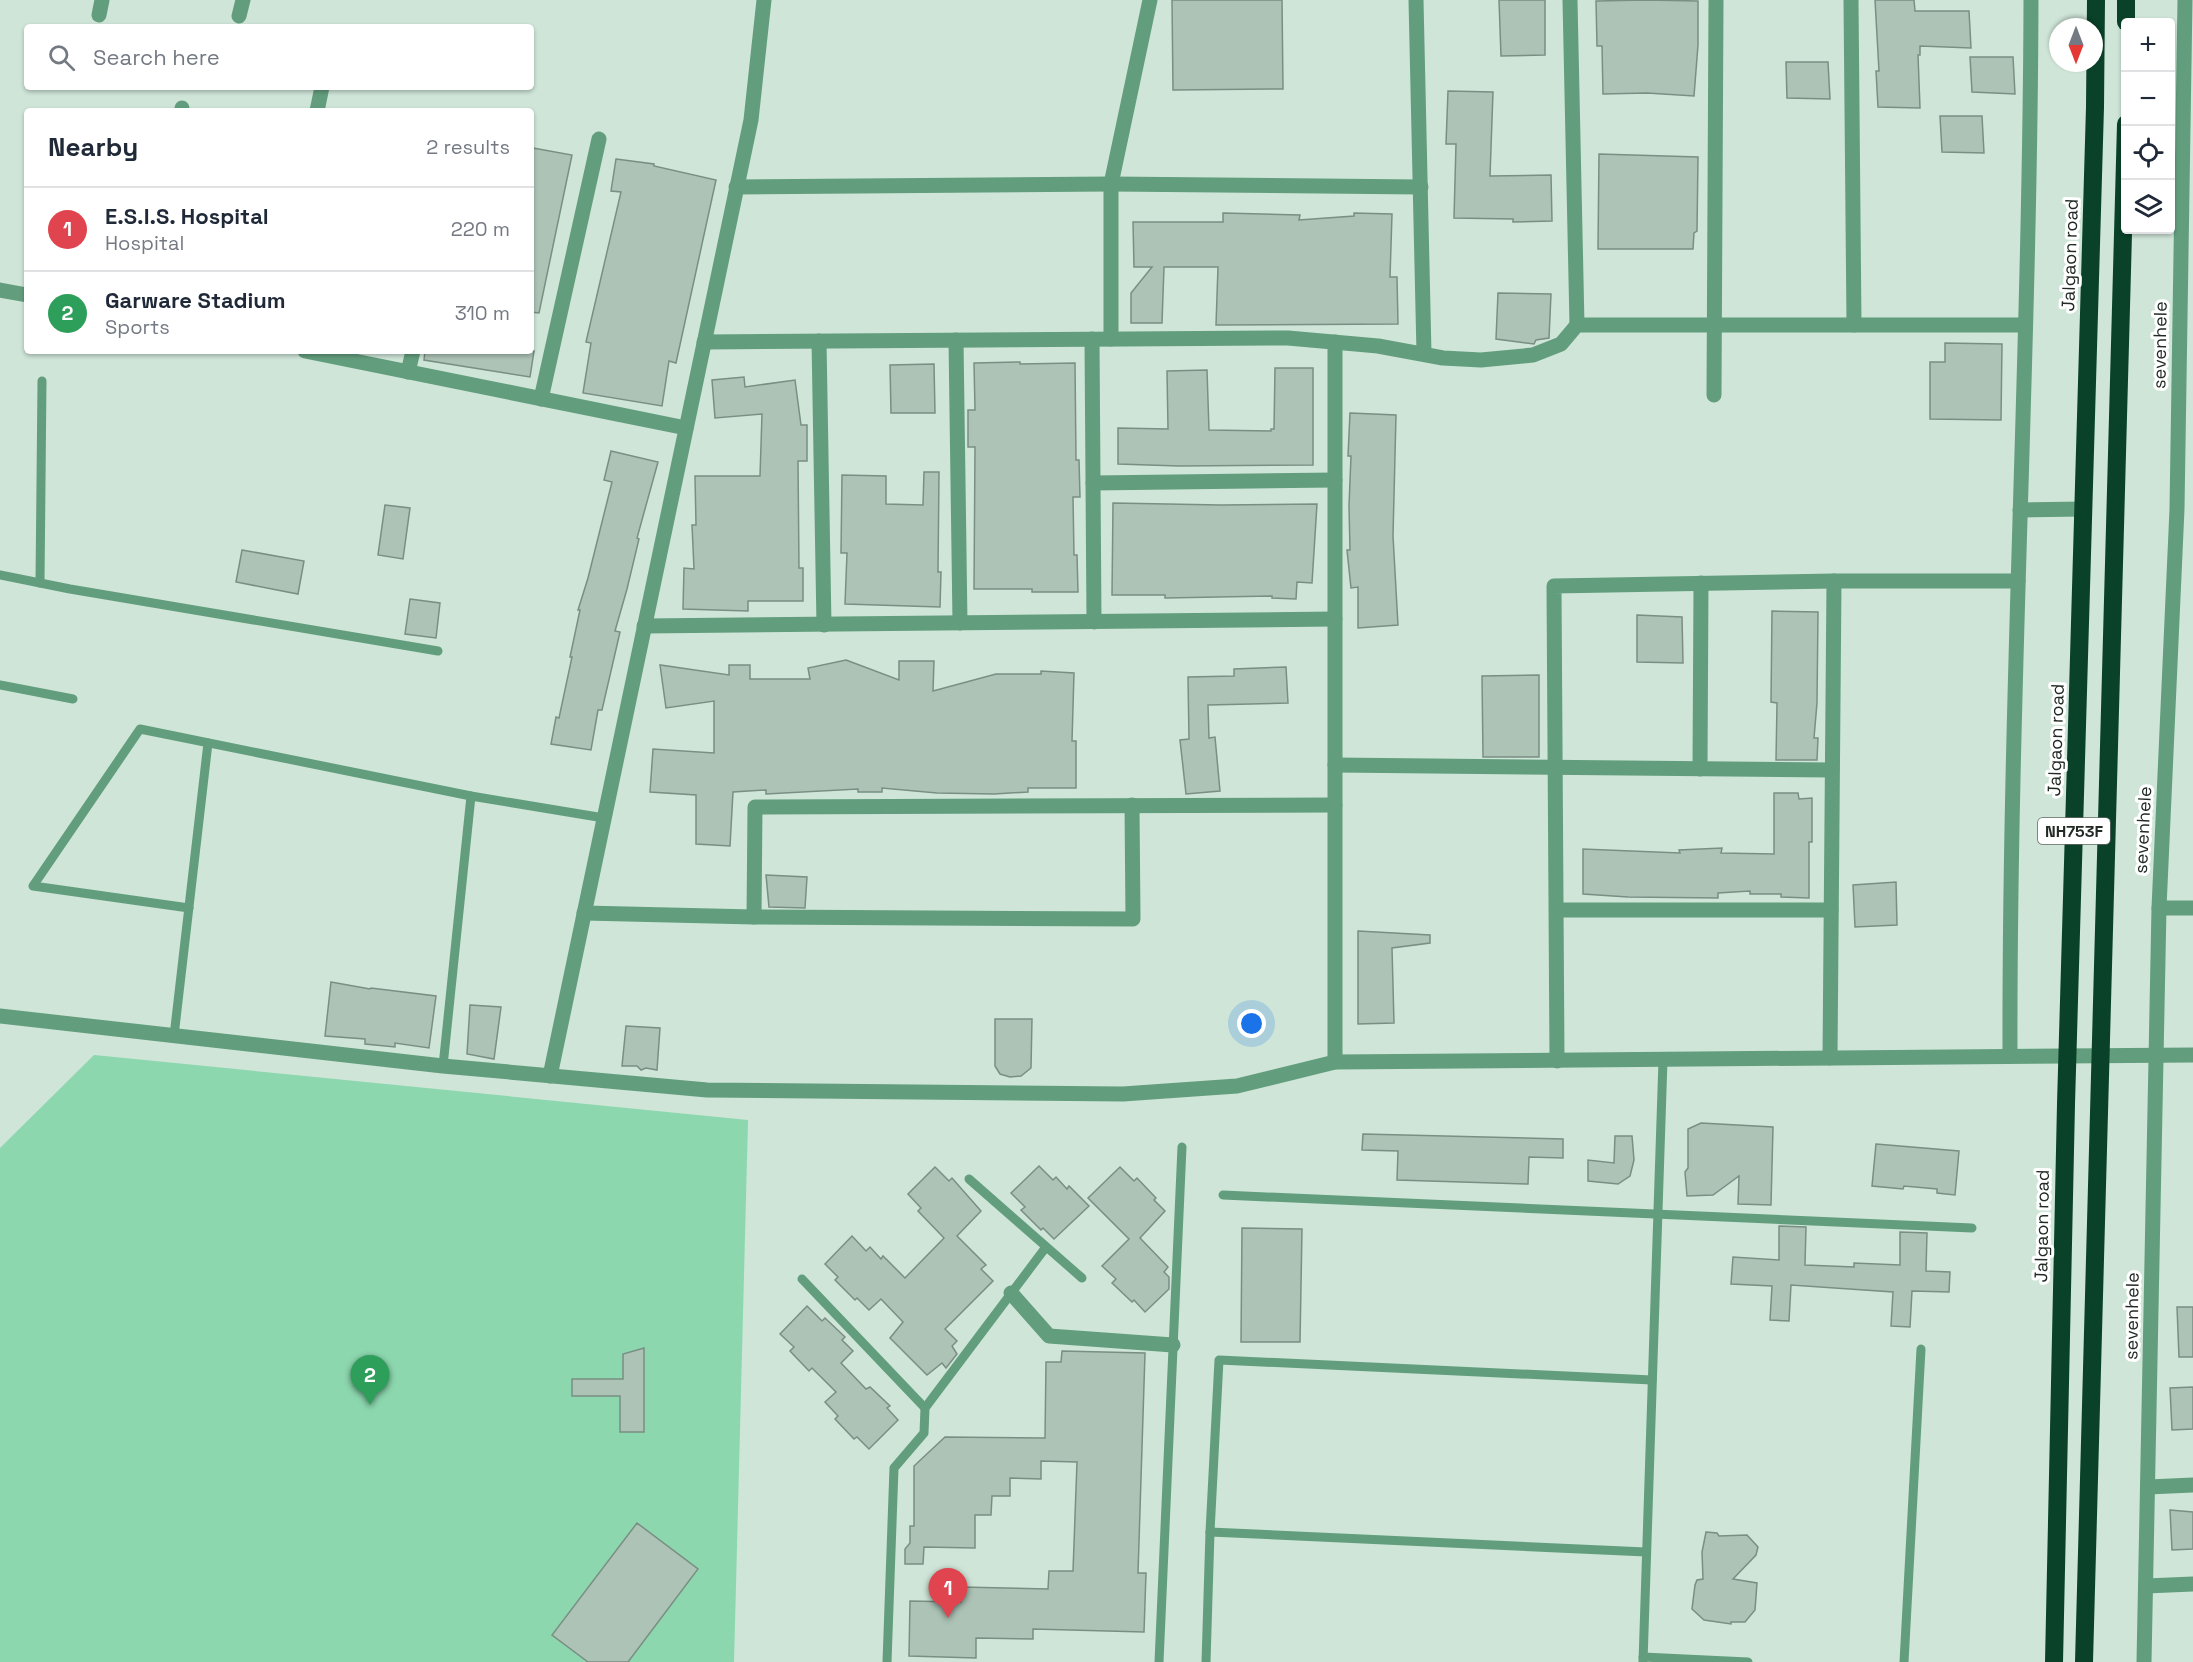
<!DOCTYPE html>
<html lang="en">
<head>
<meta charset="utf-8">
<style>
	body { margin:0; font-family:"Space Grotesk",sans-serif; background:#f6f6f7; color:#1f2937 }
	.controls { position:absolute; right:18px; top:18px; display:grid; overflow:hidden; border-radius:6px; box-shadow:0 2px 4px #0004 }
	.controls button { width:54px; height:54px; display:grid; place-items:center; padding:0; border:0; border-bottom:2px solid #e0e1e3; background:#fff; color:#1f2937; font:30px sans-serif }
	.compass { position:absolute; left:2049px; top:18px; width:54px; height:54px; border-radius:50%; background:#fff; box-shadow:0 2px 4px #0004; rotate:180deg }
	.you { position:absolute; left:1252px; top:1024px; width:21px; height:21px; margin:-15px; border:4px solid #fff; border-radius:50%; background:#1a73e8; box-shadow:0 0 0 9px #1a73e833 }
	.badge { display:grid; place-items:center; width:39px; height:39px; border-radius:50%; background:#b62551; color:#fff; font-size:20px; font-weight:700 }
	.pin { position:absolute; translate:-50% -50px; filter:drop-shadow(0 2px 3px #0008) }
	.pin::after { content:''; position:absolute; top:32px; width:21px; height:18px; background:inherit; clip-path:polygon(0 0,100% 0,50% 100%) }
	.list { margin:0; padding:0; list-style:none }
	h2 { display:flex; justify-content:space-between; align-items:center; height:78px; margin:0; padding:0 24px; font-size:26px }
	h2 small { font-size:20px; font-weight:400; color:#747a83 }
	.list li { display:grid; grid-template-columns:39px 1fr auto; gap:18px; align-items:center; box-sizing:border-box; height:84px; padding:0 24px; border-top:2px solid #e0e1e3 }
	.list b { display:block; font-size:22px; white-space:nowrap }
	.list p { margin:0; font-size:20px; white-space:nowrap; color:#747a83 }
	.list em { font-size:20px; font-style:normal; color:#747a83 }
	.icon { flex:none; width:33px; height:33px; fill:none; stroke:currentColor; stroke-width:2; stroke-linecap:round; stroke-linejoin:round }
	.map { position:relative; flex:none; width:2193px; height:1662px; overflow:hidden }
	.search { position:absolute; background:#fff; box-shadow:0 2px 4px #0004; left:24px; top:24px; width:510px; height:66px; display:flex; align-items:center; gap:15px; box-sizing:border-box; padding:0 21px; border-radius:6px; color:#747a83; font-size:22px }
	.panel { position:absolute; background:#fff; box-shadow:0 2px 4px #0004; left:24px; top:108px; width:510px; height:246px; border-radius:6px }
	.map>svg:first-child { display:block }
	.green { fill:#8cd7ae }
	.building { fill:#adc3b6; stroke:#7a8f83; stroke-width:1.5 }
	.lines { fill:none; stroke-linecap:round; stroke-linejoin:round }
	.lane { stroke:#629e7d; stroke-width:9 }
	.street { stroke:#629e7d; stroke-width:15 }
	.highway { stroke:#094229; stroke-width:18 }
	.labels { text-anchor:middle; stroke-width:6; stroke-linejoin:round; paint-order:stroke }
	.shield { fill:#fff; stroke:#646a66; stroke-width:1.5 }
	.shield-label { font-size:16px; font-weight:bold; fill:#222a25 }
	.street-label { font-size:18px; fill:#222a25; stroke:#fff }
</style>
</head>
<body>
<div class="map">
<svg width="2193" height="1662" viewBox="0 0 2193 1662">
	<rect width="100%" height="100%" fill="#cfe5d8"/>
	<path class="green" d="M 94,1055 L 748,1120 L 734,1662 L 0,1662 L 0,1148 Z"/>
	<g class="building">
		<path d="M 1172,0 L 1282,0 L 1283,89 L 1173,90 Z"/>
		<path d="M 1499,0 L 1545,0 L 1545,55 L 1501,56 Z"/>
		<path d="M 1646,0 L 1698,1 L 1698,45 L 1694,96 L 1647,93 L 1603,94 L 1602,46 L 1597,46 L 1596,1 Z"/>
		<path d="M 1875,0 L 1914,0 L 1915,11 L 1969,11 L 1971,48 L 1920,46 L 1920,55 L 1918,55 L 1920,108 L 1878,107 L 1876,71 L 1879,71 Z"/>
		<path d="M 1970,57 L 2013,57 L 2015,94 L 1972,92 Z"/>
		<path d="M 1786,62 L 1828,62 L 1830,99 L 1787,98 Z"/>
		<path d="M 1448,91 L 1493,92 L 1490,176 L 1551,175 L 1552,221 L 1513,222 L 1513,219 L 1454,218 L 1456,144 L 1446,144 Z"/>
		<path d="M 1940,116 L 1982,116 L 1984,153 L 1942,152 Z"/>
		<path d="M 533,148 L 572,155 L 539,313 L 531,312 L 531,159 Z"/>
		<path d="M 1599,154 L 1698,157 L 1697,231 L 1694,233 L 1693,249 L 1598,249 Z"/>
		<path d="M 616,159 L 654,164 L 654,166 L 716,180 L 676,363 L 669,361 L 662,406 L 583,393 L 591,343 L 586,342 L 621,192 L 611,191 Z"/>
		<path d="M 1223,213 L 1300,215 L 1299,220 L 1354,216 L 1354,213 L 1392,214 L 1390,277 L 1397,277 L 1398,324 L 1216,325 L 1218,267 L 1164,267 L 1162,323 L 1131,323 L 1131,293 L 1152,267 L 1134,267 L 1133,222 L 1223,222 Z"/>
		<path d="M 1498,293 L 1551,294 L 1549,338 L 1536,340 L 1534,344 L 1496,339 Z"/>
		<path d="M 1945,343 L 2002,344 L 2001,420 L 1930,419 L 1930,362 L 1945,362 Z"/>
		<path d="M 425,351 L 534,351 L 530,377 L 424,360 Z"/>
		<path d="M 1020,362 L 1020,364 L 1075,363 L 1076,460 L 1079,460 L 1080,497 L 1073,497 L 1074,555 L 1077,555 L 1078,592 L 1032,592 L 1032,589 L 974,589 L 975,447 L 968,447 L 968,410 L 975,410 L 974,363 Z"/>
		<path d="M 934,364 L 935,413 L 891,413 L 890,365 Z"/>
		<path d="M 1275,368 L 1313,368 L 1313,465 L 1179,466 L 1118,464 L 1118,428 L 1168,429 L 1167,371 L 1207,370 L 1209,430 L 1271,431 L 1271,429 L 1274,429 Z"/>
		<path d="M 744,377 L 745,387 L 795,380 L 801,425 L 807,425 L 807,461 L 798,461 L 799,568 L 803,568 L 803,601 L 748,601 L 748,611 L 683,609 L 684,568 L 694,569 L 692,525 L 696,525 L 695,476 L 760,476 L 762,414 L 715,418 L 712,380 Z"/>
		<path d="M 1350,413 L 1396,415 L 1393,536 L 1398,625 L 1358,628 L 1358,587 L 1351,588 L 1347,550 L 1350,550 L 1349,506 L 1351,456 L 1348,456 Z"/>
		<path d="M 611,451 L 658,462 L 637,538 L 639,539 L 627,589 L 615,631 L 620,632 L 602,710 L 598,710 L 591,750 L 551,744 L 556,717 L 559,718 L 572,657 L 570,657 L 580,610 L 578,610 L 588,578 L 612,482 L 604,480 Z"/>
		<path d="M 924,472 L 939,472 L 938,572 L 941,572 L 940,607 L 845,604 L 847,553 L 841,553 L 842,475 L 886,476 L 886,504 L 923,505 Z"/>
		<path d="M 1113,503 L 1221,505 L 1317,504 L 1312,583 L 1297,582 L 1296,599 L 1272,598 L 1272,596 L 1165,598 L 1165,595 L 1112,595 Z"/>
		<path d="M 385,505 L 410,508 L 403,559 L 378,555 Z"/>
		<path d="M 242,550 L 304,561 L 298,594 L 236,582 Z"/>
		<path d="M 410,599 L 440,603 L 436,638 L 405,634 Z"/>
		<path d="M 1772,611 L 1818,612 L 1817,703 L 1814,738 L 1818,738 L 1817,760 L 1776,760 L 1777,703 L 1771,702 Z"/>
		<path d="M 1637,615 L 1682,617 L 1683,663 L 1637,662 Z"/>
		<path d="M 846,660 L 899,680 L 899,661 L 934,661 L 933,691 L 996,674 L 1041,674 L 1041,671 L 1074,673 L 1072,741 L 1076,741 L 1076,788 L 1028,788 L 1028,792 L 994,794 L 937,793 L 882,788 L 882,792 L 858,792 L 858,789 L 766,794 L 766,790 L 733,792 L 730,846 L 696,844 L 696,795 L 650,792 L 653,749 L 714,753 L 714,701 L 666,708 L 660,665 L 729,675 L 729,665 L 750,665 L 750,679 L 810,679 L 808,668 Z"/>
		<path d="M 1286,667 L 1288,703 L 1208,705 L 1209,738 L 1215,737 L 1220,791 L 1186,794 L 1180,740 L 1189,739 L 1188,677 L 1234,676 L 1234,669 Z"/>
		<path d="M 1539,675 L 1539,757 L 1483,757 L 1482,676 Z"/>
		<path d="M 1774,793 L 1798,793 L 1799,799 L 1812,798 L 1812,842 L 1809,842 L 1809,898 L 1781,897 L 1781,894 L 1750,894 L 1750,891 L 1718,893 L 1718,898 L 1628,897 L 1583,894 L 1583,849 L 1680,853 L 1679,850 L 1722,848 L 1721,853 L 1774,854 Z"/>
		<path d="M 766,875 L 807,877 L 805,908 L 769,907 Z"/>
		<path d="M 1896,882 L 1897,925 L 1855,927 L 1853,885 Z"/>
		<path d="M 1358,931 L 1430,935 L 1430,943 L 1392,948 L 1394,1023 L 1358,1024 Z"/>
		<path d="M 331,982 L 370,989 L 371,988 L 436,996 L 429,1048 L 395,1043 L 395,1047 L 365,1044 L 365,1039 L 325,1036 Z"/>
		<path d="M 470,1005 L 501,1007 L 494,1059 L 467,1054 Z"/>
		<path d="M 995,1019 L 1032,1019 L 1031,1068 L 1021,1076 L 1010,1077 L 1000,1074 L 995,1066 Z"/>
		<path d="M 626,1026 L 660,1028 L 657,1070 L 646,1068 L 641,1070 L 637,1066 L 622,1066 Z"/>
		<path d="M 1701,1123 L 1773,1127 L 1771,1205 L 1738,1204 L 1739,1176 L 1713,1195 L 1687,1196 L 1685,1172 L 1688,1168 L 1688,1129 Z"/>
		<path d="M 1363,1134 L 1563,1139 L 1563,1158 L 1529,1157 L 1528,1184 L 1397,1180 L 1398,1151 L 1362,1150 Z"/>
		<path d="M 1615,1136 L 1632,1136 L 1634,1160 L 1630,1176 L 1618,1184 L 1588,1181 L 1588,1160 L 1614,1163 Z"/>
		<path d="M 1876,1144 L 1959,1151 L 1955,1195 L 1937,1193 L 1937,1189 L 1904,1186 L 1903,1189 L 1872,1186 Z"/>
		<path d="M 1039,1166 L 1053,1180 L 1056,1177 L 1067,1189 L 1069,1186 L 1089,1206 L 1054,1239 L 1043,1228 L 1041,1230 L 1021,1210 L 1025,1207 L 1011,1193 Z"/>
		<path d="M 935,1167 L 949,1181 L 952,1178 L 981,1211 L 957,1236 L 986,1265 L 981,1269 L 993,1281 L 945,1329 L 957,1341 L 952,1346 L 957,1354 L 946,1368 L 942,1363 L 927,1375 L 890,1338 L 903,1322 L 881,1299 L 869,1310 L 857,1298 L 855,1300 L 835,1280 L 838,1277 L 825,1264 L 852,1236 L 866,1251 L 870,1247 L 881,1259 L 883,1256 L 905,1278 L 944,1238 L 918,1211 L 921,1208 L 908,1194 Z"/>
		<path d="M 1120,1167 L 1134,1181 L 1137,1178 L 1156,1198 L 1154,1200 L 1165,1211 L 1140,1238 L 1168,1267 L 1164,1272 L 1169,1277 L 1169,1289 L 1145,1312 L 1134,1300 L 1132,1302 L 1112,1283 L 1116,1279 L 1102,1266 L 1129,1239 L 1088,1198 Z"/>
		<path d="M 1779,1226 L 1806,1227 L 1805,1265 L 1854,1267 L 1854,1263 L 1900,1265 L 1900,1232 L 1927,1233 L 1926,1271 L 1950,1272 L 1949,1292 L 1912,1291 L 1910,1327 L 1891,1326 L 1893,1292 L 1791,1285 L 1789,1321 L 1770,1320 L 1772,1286 L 1731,1284 L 1733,1257 L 1779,1260 Z"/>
		<path d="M 1242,1228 L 1302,1229 L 1300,1342 L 1241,1342 Z"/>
		<path d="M 807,1306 L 822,1321 L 825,1318 L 845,1337 L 842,1340 L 853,1351 L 841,1363 L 866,1389 L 870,1387 L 890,1406 L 887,1408 L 898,1420 L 869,1449 L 857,1437 L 854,1439 L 835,1419 L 838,1416 L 825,1402 L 836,1392 L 812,1368 L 809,1371 L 790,1351 L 794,1347 L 780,1334 Z"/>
		<path d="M 2177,1307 L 2193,1307 L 2193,1357 L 2179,1357 Z"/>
		<path d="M 644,1348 L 644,1432 L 620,1432 L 620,1396 L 572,1396 L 572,1379 L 623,1379 L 623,1354 Z"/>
		<path d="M 1062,1351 L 1145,1353 L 1138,1573 L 1146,1573 L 1144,1632 L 1033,1629 L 1033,1639 L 976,1638 L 976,1658 L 909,1656 L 910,1601 L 961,1602 L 961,1587 L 1048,1589 L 1049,1571 L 1073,1571 L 1077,1462 L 1041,1461 L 1041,1479 L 1010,1478 L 1010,1496 L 992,1496 L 991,1515 L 975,1515 L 975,1548 L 924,1547 L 923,1564 L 905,1564 L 905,1549 L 910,1543 L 910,1526 L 914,1526 L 914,1466 L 945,1437 L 1045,1438 L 1046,1362 L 1061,1362 Z"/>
		<path d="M 2193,1387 L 2193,1429 L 2172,1430 L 2170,1388 Z"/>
		<path d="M 2170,1510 L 2193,1512 L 2193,1549 L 2172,1550 Z"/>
		<path d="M 637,1523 L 698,1569 L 628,1662 L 588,1662 L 552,1635 Z"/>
		<path d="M 1706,1532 L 1717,1533 L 1719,1536 L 1747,1535 L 1758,1547 L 1756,1555 L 1733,1579 L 1757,1583 L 1755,1610 L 1745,1622 L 1731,1622 L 1731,1624 L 1704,1620 L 1692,1609 L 1695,1585 L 1697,1580 L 1703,1579 L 1702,1552 Z"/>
	</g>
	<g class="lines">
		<g class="lane">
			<path d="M 0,575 L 70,589 L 438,651"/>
			<path d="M 40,583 L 42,381"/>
			<path d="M 0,685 L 73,699"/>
			<path d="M 189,908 L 33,886 L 140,729 L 471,796 L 604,818"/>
			<path d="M 174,1036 L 208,743"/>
			<path d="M 443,1066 L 471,796"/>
			<path d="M 969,1179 L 1082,1278"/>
			<path d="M 1223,1195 L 1972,1228"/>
			<path d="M 802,1279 L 925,1408"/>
			<path d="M 1646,1552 L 1210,1532 L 1219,1360 L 1652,1380"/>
			<path d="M 1643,1657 L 1748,1662"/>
			<path d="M 887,1662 L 894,1468 L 924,1433 L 925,1408 L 1046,1247"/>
			<path d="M 1159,1662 L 1182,1147"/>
			<path d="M 1206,1662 L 1210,1532"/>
			<path d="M 1643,1662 L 1663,1060"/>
			<path d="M 1904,1662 L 1921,1349"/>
		</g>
		<g class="street">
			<path d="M 1416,0 L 1424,354"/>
			<path d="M 1570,0 L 1577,325"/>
			<path d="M 1851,0 L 1854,325"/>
			<path d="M 99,15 L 102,0"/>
			<path d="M 239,16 L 243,0"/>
			<path d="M 182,111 L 182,108"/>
			<path d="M 317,111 L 322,87"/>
			<path d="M 736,187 L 1111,184 L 1421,187"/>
			<path d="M 0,290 L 27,295"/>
			<path d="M 1092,339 L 1094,622"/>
			<path d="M 1111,339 L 1111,184 L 1150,0"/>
			<path d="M 956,340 L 960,623"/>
			<path d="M 819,341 L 824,625"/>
			<path d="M 704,342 L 1288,338 L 1378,346 L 1443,358 L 1481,360 L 1533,355 L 1561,344 L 1577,325 L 2025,325"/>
			<path d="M 305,351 L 686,428"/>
			<path d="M 408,372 L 413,351"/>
			<path d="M 1714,395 L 1716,0"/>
			<path d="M 541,399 L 599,139"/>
			<path d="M 1093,483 L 1335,480"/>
			<path d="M 2020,510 L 2084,509"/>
			<path d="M 644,626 L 1335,619"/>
			<path d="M 1335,765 L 1832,770"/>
			<path d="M 1700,769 L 1701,583"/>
			<path d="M 2159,908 L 2193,908"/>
			<path d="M 1557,910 L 1831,910"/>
			<path d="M 584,913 L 754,917 L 1133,919 L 1132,805"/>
			<path d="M 754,917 L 755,807 L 1335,805"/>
			<path d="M 0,1016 L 443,1066 L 707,1090 L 1123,1094 L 1237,1086 L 1335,1062 L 2193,1055"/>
			<path d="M 2010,1056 C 2009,704 2030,352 2031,0"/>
			<path d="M 1830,1058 L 1834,581"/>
			<path d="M 1557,1061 L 1554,586 L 1834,581 L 2018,581"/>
			<path d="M 1335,1062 L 1335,342"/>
			<path d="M 550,1076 L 751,120 L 764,0"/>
			<path d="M 1011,1293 L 1049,1336 L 1173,1345"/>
			<path d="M 2148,1487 L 2193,1485"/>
			<path d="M 2146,1586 L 2193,1584"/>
			<path d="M 2144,1662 L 2159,908 L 2177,509 L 2185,0"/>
		</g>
		<g class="highway">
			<path d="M 2126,0 L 2126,22"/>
			<path d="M 2054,1662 L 2066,1104 L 2095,107 L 2096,0"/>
			<path d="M 2084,1662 L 2126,124"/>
		</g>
	</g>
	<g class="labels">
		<rect class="shield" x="2038" y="818" width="72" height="26" rx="4.5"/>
		<g class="shield-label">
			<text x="2074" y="837">NH753F</text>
		</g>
		<g class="street-label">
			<text transform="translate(2070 255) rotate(-88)" y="6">Jalgaon road</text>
			<text transform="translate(2160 345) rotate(-89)" y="6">sevenhele</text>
			<text transform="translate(2056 740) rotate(-88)" y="6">Jalgaon road</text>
			<text transform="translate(2143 830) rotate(-87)" y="6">sevenhele</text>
			<text transform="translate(2042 1226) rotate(-89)" y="6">Jalgaon road</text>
			<text transform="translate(2132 1316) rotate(-89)" y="6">sevenhele</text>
		</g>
	</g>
</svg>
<div class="controls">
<button>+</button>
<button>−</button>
<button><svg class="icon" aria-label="locate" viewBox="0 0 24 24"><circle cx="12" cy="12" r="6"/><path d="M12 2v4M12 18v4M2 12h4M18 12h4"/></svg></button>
<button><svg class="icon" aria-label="layers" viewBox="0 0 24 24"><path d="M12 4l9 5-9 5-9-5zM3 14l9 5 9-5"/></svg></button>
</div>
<svg class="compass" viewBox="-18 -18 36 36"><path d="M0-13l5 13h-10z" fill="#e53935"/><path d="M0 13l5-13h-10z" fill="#747a83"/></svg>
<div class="you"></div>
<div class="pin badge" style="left:948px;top:1618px;background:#e0444e">1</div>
<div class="pin badge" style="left:370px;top:1405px;background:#2e9e5b">2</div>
<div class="search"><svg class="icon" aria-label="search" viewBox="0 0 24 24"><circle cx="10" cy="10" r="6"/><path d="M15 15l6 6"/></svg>Search here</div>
<section class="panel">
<h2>Nearby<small>2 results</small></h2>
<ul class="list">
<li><span class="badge" style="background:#e0444e">1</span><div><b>E.S.I.S. Hospital</b><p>Hospital</p></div><em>220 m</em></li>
<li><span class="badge" style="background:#2e9e5b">2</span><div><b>Garware Stadium</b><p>Sports</p></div><em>310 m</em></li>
</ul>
</section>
</div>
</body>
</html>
